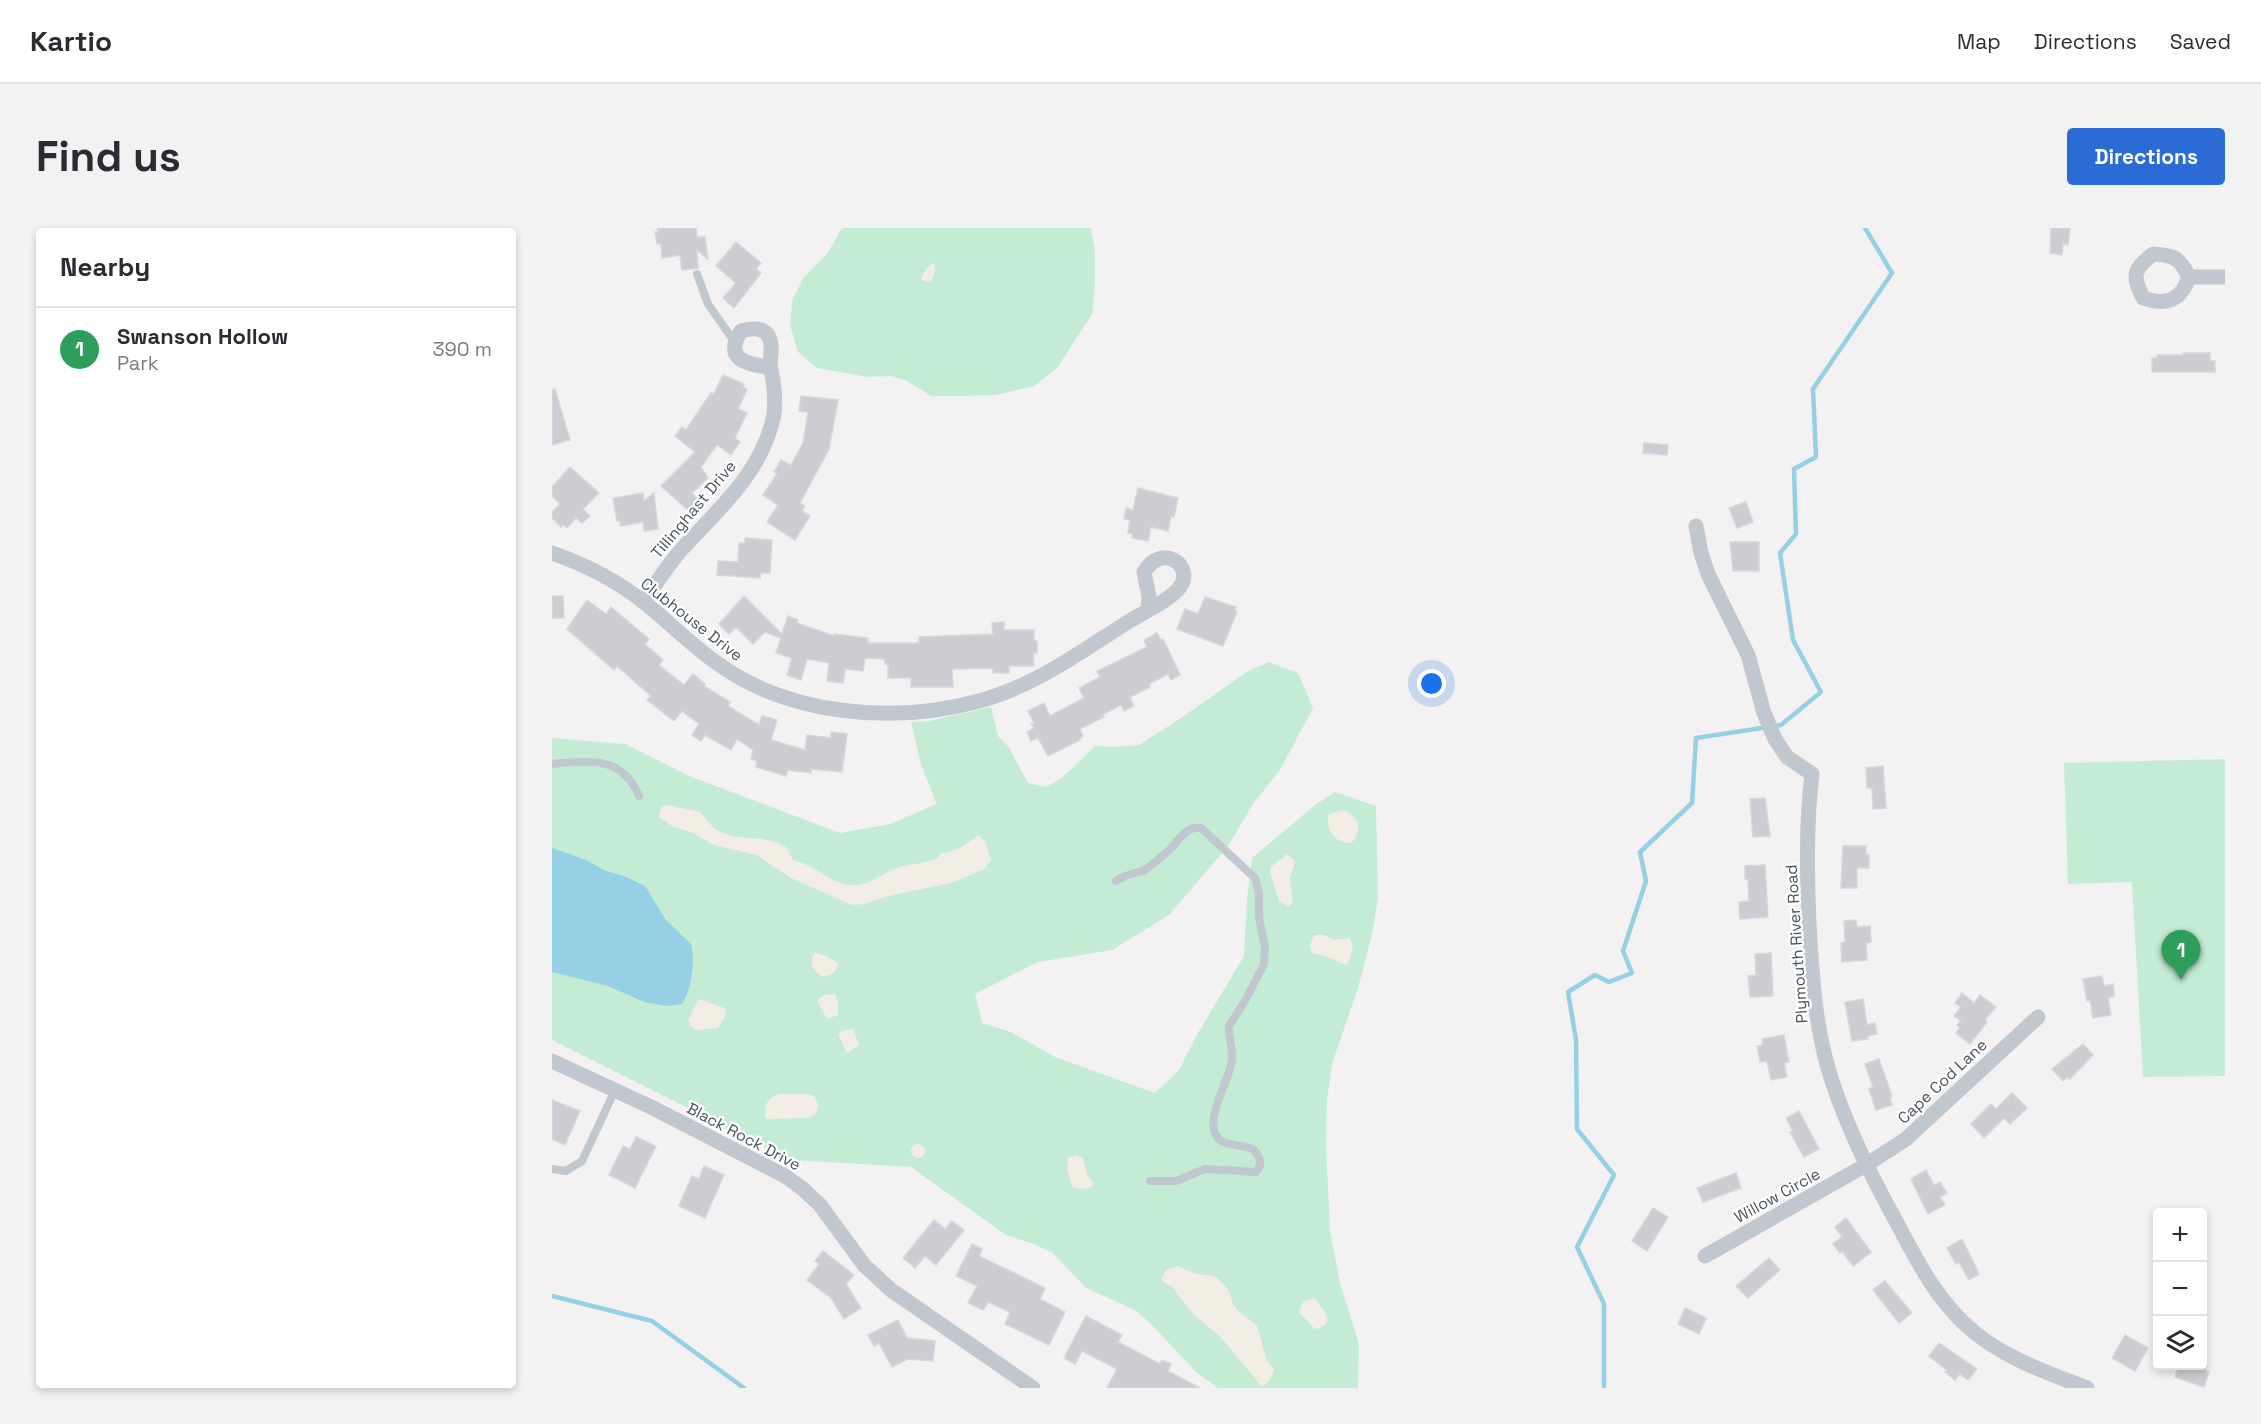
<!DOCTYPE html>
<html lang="en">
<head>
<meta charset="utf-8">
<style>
	body { margin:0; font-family:"Space Grotesk",sans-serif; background:#f2f2f3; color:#2b2b33 }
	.controls { position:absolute; right:18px; bottom:18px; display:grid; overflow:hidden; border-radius:6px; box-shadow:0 3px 9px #0003 }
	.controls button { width:54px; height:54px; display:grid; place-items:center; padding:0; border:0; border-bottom:2px solid #e1e1e2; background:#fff; color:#2b2b33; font:30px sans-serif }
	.you { position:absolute; left:880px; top:456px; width:21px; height:21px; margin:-15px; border:4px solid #fff; border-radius:50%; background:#1a73e8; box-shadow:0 0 0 9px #1a73e833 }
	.badge { display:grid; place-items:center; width:39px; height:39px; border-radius:50%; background:#2a6cd4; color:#fff; font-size:20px; font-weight:700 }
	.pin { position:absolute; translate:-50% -50px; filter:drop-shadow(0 2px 3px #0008) }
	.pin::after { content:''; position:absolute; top:32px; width:21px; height:18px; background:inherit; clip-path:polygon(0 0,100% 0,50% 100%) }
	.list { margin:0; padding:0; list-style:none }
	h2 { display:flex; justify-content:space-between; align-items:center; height:78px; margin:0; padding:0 24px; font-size:26px }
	h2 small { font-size:20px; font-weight:400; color:#7c7c81 }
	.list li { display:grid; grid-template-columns:39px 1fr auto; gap:18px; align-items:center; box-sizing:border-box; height:84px; padding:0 24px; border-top:2px solid #e1e1e2 }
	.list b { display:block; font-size:22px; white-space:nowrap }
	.list p { margin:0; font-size:20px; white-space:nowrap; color:#7c7c81 }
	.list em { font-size:20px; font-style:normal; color:#7c7c81 }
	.icon { flex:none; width:33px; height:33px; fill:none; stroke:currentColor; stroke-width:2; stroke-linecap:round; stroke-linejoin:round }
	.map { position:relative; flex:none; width:1673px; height:1160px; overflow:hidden; border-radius:6px }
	header { display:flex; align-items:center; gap:36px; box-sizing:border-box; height:84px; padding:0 30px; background:#fff; border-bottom:2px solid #e1e1e2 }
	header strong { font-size:28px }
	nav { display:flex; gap:33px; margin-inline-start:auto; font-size:21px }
	.intro { display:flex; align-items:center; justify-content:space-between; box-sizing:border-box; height:144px; padding:0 36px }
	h1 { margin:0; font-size:42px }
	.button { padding:15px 27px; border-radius:6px; background:#2a6cd4; color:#fff; font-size:21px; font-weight:700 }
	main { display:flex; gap:36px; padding:0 36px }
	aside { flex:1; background:#fff; border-radius:6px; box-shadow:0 3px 9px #0003 }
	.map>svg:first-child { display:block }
	.green { fill:#c4ecd5 }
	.sand { fill:#f2eee4 }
	.water { fill:#95d0e5 }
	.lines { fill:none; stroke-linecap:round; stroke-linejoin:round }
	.stream { stroke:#95d0e5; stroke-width:4.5 }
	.building { fill:#cbcdd3; stroke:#d5d7db; stroke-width:1.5 }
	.service { stroke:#c0c7ce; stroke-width:8 }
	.minor { stroke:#c0c7ce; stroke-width:15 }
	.labels { text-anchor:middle; stroke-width:4.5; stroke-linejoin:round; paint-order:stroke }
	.street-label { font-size:16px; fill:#4a535d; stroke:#fff }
</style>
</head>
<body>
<header>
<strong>Kartio</strong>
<nav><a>Map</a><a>Directions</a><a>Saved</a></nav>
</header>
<div class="intro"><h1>Find us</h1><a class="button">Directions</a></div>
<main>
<aside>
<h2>Nearby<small></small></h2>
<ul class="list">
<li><span class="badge" style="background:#2e9e5b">1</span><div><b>Swanson Hollow</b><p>Park</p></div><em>390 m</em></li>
</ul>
</aside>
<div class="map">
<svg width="1673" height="1160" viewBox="0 0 1673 1160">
	<rect width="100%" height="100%" fill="#f3f1f1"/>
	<g class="green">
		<path d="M 290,0 L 539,0 L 543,23 L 543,58 L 540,86 L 505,140 L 482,158 L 444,167 L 408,168 L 379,168 L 355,153 L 339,148 L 316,149 L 265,140 L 246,124 L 238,97 L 240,73 L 252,49 L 275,26 Z"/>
		<path d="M 717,434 L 746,445 L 761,480 L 728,542 L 701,576 L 676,618 L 617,687 L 560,722 L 486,734 L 423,766 L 430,795 L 459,804 L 503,829 L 603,865 L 627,842 L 646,805 L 692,728 L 695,671 L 700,630 L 763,577 L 783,564 L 824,578 L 826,670 L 820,707 L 806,760 L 780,836 L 775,872 L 774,916 L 778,1003 L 788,1055 L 807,1116 L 806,1160 L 666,1160 L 645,1145 L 598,1095 L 583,1082 L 534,1060 L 501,1025 L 482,1016 L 454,1007 L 359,939 L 241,932 L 184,906 L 146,885 L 0,812 L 0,510 L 73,516 L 137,548 L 288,605 L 338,596 L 385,576 L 369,537 L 359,494 L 377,493 L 439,479 L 446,508 L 456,518 L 476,555 L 494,559 L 510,550 L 543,518 L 562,519 L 587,517 L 629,490 L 696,443 Z"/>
		<path d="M 1673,531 L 1673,848 L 1591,849 L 1580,654 L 1516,656 L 1512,535 Z"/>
	</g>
	<g class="sand">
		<path d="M 382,35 C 384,41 382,49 378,54 L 371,53 L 369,50 C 372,45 376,37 382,35 Z"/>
		<path d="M 114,577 L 148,584 C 152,588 155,594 160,598 C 179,616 210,605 232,618 C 238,622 237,628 242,633 C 261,636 274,651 292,656 C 313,662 329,645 348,639 C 360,636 372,635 384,631 L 389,626 L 406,621 L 427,607 L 434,615 L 439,632 L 432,641 L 399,655 L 336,668 L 312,676 L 300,677 L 239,650 L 205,627 L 162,617 L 141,605 L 120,598 L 107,589 L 109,579 Z"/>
		<path d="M 790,582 C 806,586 812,603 799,615 C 783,616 772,600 777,586 Z"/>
		<path d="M 735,626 L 743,633 L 738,650 L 741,675 L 736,679 L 727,673 L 718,644 L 719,639 Z"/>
		<path d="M 764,707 L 772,707 L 782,712 L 798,710 L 801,721 L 796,735 L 794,737 L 773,728 L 760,725 L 758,718 L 761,709 Z"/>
		<path d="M 263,725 L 274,728 L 287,736 L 281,746 L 271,749 C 261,744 256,735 263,725 Z"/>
		<path d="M 283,766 L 286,775 L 286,787 L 275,791 L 265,772 L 273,767 Z"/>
		<path d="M 147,771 L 172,780 L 174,783 L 172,791 L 166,800 L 145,802 L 138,798 L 136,792 Z"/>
		<path d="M 301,801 L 307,817 L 295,825 L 286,806 L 293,802 Z"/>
		<path d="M 228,866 L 252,866 L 262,868 L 266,876 L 264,886 L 257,890 L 215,891 L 213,888 C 212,876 216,869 228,866 Z"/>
		<circle cx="366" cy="923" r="7"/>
		<path d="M 523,927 L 531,930 L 535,946 L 542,956 C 536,962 527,962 520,958 L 515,941 L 516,930 Z"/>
		<path d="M 625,1038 L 641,1045 L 664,1049 L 670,1054 L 677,1063 L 681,1076 L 687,1084 L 705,1097 L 714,1131 L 722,1142 L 717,1153 L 710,1159 L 668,1108 L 642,1087 L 621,1060 L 609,1052 L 614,1042 Z"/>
		<path d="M 762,1070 L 771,1081 L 776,1091 L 774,1096 L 766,1101 L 762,1100 L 747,1084 L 751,1074 Z"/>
	</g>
	<path class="water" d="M 0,620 L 34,632 L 52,642 L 74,649 L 93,658 L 114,692 L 139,716 C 143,733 140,761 130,776 L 114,778 L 92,774 L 56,758 L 0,744 Z"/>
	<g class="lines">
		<g class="stream">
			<path d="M 0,1068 L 100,1093 L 192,1160"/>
			<path d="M 1052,1160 L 1052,1076 L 1025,1019 L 1062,947 L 1025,901 L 1024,812 L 1016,764 L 1043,747 L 1057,754 L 1080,745 L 1071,723 L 1094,653 L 1088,624 L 1140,575 L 1144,510 L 1229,497 L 1269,464 L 1241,412 L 1228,325 L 1244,306 L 1242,241 L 1264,229 L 1261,161 L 1340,45 L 1313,0"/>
		</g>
	</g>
	<g class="building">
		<path d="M 105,0 L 144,0 L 145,9 L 153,9 L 156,31 L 145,22 L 146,40 L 130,42 L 128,27 L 110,30 L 109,16 L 105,16 L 103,4 L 106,3 Z"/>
		<path d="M 1499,0 L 1518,0 L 1516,17 L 1511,16 L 1510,27 L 1498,25 Z"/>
		<path d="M 184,14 L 209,35 L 204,41 L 209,45 L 182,80 L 171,70 L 184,55 L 164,38 Z"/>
		<path d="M 1631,125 L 1658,125 L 1658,133 L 1663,133 L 1663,144 L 1600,144 L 1600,130 L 1605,130 L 1605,127 L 1631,127 Z"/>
		<path d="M 171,147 L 192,156 L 191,159 L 195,161 L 186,181 L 195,185 L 183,210 L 188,214 L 179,227 L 165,217 L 149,239 L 156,250 L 140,265 L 147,273 L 137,283 L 109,258 L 143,224 L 123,208 L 130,199 L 134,202 L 159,165 L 162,166 Z"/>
		<path d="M 3,161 L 18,212 L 0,217 L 0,162 Z"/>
		<path d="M 249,168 L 286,172 L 277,221 L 248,275 L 253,278 L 250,283 L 258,288 L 243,312 L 215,294 L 226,277 L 211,267 L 225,246 L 222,244 L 229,232 L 239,237 L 251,215 L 256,184 L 247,183 Z"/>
		<path d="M 1092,215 L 1116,217 L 1115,227 L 1091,225 Z"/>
		<path d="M 18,239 L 47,265 L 31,281 L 38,288 L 30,295 L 24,290 L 15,300 L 11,296 L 9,299 L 0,290 L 0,284 L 8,276 L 0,268 L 0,259 Z"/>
		<path d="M 586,260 L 626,270 L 622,289 L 619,288 L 616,303 L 599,299 L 596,313 L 580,310 L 581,306 L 576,305 L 578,292 L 572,291 L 574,280 L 581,282 Z"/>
		<path d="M 91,265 L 92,273 L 102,265 L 106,301 L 92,303 L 91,294 L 68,298 L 68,293 L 65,293 L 61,270 Z"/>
		<path d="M 1194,274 L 1201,294 L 1185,300 L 1177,280 Z"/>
		<path d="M 193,310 L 220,312 L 218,345 L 209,345 L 208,350 L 165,347 L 166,333 L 186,334 L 187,315 L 193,315 Z"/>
		<path d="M 1178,314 L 1207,314 L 1207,343 L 1181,343 Z"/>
		<path d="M 0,368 L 11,368 L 12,390 L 0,390 Z"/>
		<path d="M 192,368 L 230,406 L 236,388 L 246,392 L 245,395 L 282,408 L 282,406 L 316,410 L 316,415 L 367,415 L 367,409 L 441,406 L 440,395 L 452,394 L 452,402 L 482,402 L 482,413 L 485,413 L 485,425 L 481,425 L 482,438 L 457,438 L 457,445 L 441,445 L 441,440 L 400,441 L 401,459 L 359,459 L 359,450 L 336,450 L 336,436 L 333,436 L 333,431 L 313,430 L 311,443 L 293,441 L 291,455 L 275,453 L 277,435 L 255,431 L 249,452 L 235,447 L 240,430 L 224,425 L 229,410 L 213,404 L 201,416 L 184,399 L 177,406 L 167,396 Z"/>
		<path d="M 653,369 L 684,379 L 683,382 L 685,384 L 671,418 L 625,401 L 633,381 L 646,386 Z"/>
		<path d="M 35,372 L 54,386 L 59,379 L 97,411 L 93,416 L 111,432 L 107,437 L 132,457 L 141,446 L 153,456 L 152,458 L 178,474 L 176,478 L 207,497 L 210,488 L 225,492 L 219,512 L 253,522 L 255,507 L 279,510 L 279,504 L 295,506 L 290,544 L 259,541 L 259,545 L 236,542 L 234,548 L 204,539 L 205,533 L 199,531 L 201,522 L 185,511 L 179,522 L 153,507 L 149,513 L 140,507 L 147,496 L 130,483 L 122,493 L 95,472 L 99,468 L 65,438 L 62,442 L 15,401 Z"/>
		<path d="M 605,405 L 609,412 L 611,411 L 628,447 L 619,452 L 616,446 L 597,456 L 598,459 L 578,469 L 582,478 L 572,483 L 569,477 L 550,487 L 552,489 L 528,501 L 531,508 L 528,510 L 528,512 L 496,528 L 486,510 L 479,513 L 475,504 L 482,500 L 479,496 L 482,495 L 476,483 L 492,475 L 498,488 L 532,470 L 527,460 L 548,449 L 545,443 L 595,419 L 592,412 Z"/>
		<path d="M 1331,538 L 1334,580 L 1321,581 L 1320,560 L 1315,560 L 1314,540 Z"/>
		<path d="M 1213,570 L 1218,608 L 1201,609 L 1198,571 Z"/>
		<path d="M 1291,618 L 1314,618 L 1314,627 L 1317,627 L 1317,640 L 1305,640 L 1305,660 L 1289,660 Z"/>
		<path d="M 1213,637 L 1216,689 L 1188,691 L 1187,674 L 1197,673 L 1196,651 L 1193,651 L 1193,638 Z"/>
		<path d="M 1304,692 L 1305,699 L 1318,698 L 1319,714 L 1314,715 L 1315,732 L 1290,734 L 1289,715 L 1293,714 L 1292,693 Z"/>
		<path d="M 1219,725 L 1221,768 L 1198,769 L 1196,748 L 1204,747 L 1203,726 Z"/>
		<path d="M 1550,748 L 1552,758 L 1561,756 L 1562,768 L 1556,770 L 1559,787 L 1541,790 L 1538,772 L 1535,773 L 1531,751 Z"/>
		<path d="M 1410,765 L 1422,775 L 1428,767 L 1444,779 L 1433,792 L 1435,794 L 1418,816 L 1404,805 L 1408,800 L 1405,797 L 1409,793 L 1402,788 L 1409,779 L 1403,775 Z"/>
		<path d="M 1311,771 L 1315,797 L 1323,795 L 1325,806 L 1316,808 L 1316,811 L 1300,813 L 1293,774 Z"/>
		<path d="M 1232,807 L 1237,834 L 1232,835 L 1235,849 L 1219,852 L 1215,833 L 1208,834 L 1205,818 L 1211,817 L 1210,811 Z"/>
		<path d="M 1531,816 L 1541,827 L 1518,851 L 1516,849 L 1511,853 L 1500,841 Z"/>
		<path d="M 1327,831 L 1340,868 L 1338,869 L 1340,877 L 1324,882 L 1317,861 L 1321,859 L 1313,836 Z"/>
		<path d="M 1460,865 L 1475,880 L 1458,896 L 1452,890 L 1432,910 L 1419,896 L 1439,876 L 1444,881 Z"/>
		<path d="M 0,872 L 28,883 L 13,917 L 0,911 Z"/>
		<path d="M 1247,883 L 1267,921 L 1252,929 L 1238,904 L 1241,903 L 1234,890 Z"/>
		<path d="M 84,909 L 104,918 L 83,960 L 57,947 L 71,918 L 78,921 Z"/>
		<path d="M 152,938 L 172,947 L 153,990 L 127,978 L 140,948 L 147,951 Z"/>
		<path d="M 1374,942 L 1382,957 L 1388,954 L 1395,965 L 1388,969 L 1393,977 L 1376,986 L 1359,951 Z"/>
		<path d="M 1184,945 L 1189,960 L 1151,974 L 1145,960 Z"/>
		<path d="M 1101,980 L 1116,989 L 1095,1023 L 1080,1013 Z"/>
		<path d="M 1294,990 L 1319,1024 L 1301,1038 L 1290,1023 L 1288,1025 L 1281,1016 L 1290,1009 L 1283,999 Z"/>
		<path d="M 382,992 L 393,1001 L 400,993 L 412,1002 L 384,1037 L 373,1028 L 363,1040 L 351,1030 Z"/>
		<path d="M 1410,1011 L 1427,1046 L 1417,1052 L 1407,1034 L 1404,1036 L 1395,1020 Z"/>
		<path d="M 420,1016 L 430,1021 L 427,1028 L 493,1060 L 488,1071 L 513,1084 L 497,1117 L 453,1096 L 458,1084 L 436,1074 L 431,1082 L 416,1075 L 425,1058 L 404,1048 Z"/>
		<path d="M 271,1023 L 302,1047 L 294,1056 L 309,1080 L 292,1091 L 279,1070 L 255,1052 L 267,1036 L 263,1033 Z"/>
		<path d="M 1217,1030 L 1228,1042 L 1196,1070 L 1184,1058 Z"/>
		<path d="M 1333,1053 L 1360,1085 L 1347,1095 L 1321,1062 Z"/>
		<path d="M 1133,1080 L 1154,1090 L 1147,1106 L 1126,1096 Z"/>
		<path d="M 534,1088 L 570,1107 L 566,1114 L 608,1136 L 610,1132 L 619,1136 L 616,1143 L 648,1160 L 555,1160 L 565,1141 L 530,1123 L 523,1136 L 512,1130 Z"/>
		<path d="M 346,1092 L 355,1110 L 383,1113 L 381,1133 L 356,1131 L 340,1139 L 327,1115 L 322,1118 L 316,1107 Z"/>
		<path d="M 1573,1107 L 1596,1120 L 1583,1143 L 1560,1130 Z"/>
		<path d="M 1387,1115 L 1425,1141 L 1416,1152 L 1408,1146 L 1403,1152 L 1393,1144 L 1395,1142 L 1377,1128 Z"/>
		<path d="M 1627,1137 L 1655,1137 L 1653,1142 L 1657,1144 L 1652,1159 L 1623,1149 Z"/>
	</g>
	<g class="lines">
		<g class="service">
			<path d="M 145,46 L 156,76 L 182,113"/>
			<path d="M 0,536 C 37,533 70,527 87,568"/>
			<path d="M 564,653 C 573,647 580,646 590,643 C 600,639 608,629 616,623 C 626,614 634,597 649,600 L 703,650 L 707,665 L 707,689 L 713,720 L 712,736 L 693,773 L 677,798 C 676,809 681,820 680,831 C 679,851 649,894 667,911 C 676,919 692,916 702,922 C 708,929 711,937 704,944 L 653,941 L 624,953 L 598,953"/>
			<path d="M 0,941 L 14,943 L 30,933 L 63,862"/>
		</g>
		<g class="minor">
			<path d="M 1601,26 C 1622,27 1628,30 1637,49 C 1629,73 1614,78 1591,70 C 1580,47 1581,42 1601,26 Z"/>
			<path d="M 1637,49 L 1673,49"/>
			<path d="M 1144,298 L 1149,325 L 1156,346 L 1196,427 L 1212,485 L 1223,511 L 1235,529 L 1260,546 C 1254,596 1255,646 1257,696 C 1260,748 1263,802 1280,853 C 1296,902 1319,948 1344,993 C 1365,1033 1386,1075 1422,1104 C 1455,1131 1496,1145 1535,1160"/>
			<path d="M 0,325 C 32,336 65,353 92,374 C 117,394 139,417 165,435 C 237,488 343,496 427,473 C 483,458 530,423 579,392 C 593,384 618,372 628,359 C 643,338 610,314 592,344 L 597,368 L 596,382"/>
			<path d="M 91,374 C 104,356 115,338 129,322 C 166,282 212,242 222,186 C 224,170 222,156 219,141 C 217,134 220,125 219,118 C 218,99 203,99 189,103 C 171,131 195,137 218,139"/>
			<path d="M 0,833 L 99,879 L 233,948 L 251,961 L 268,977 L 312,1037 L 339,1062 L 481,1160"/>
			<path d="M 1153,1028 L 1314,937 L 1354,911 L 1486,789"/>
		</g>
	</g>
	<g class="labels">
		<g class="street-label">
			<text transform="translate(141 281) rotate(-50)" y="6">Tillinghast Drive</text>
			<text transform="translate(140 391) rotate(38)" y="6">Clubhouse Drive</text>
			<text transform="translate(1244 716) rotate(-94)" y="6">Plymouth River Road</text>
			<text transform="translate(1390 853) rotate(-43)" y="6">Cape Cod Lane</text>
			<text transform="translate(192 908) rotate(28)" y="6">Black Rock Drive</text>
			<text transform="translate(1225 967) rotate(-29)" y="6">Willow Circle</text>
		</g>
	</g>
</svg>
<div class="controls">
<button>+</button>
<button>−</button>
<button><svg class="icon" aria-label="layers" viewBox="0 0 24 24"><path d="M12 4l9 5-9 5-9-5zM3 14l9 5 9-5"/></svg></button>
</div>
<div class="you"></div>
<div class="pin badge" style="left:1629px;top:752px;background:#2e9e5b">1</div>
</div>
</main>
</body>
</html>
